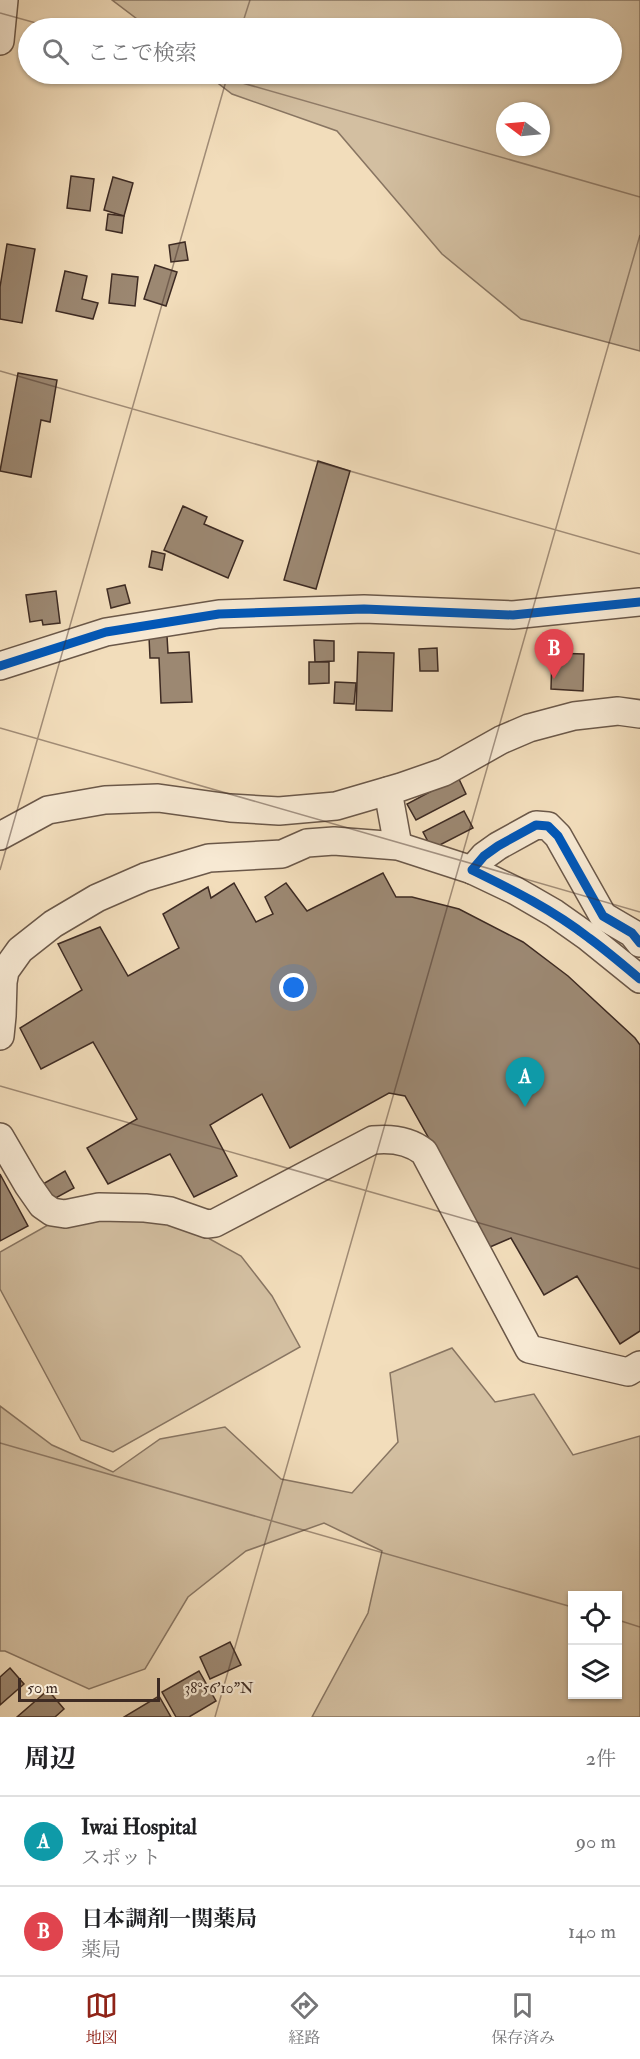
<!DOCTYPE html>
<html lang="ja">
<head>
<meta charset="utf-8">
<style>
	body { margin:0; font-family:"IM FELL Double Pica","Noto Serif JP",serif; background:#f6f6f6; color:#202124 }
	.controls { position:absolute; right:18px; bottom:18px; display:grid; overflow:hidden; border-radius:0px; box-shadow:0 2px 4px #0004 }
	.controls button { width:54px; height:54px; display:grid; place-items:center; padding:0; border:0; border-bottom:2px solid #e0e0e0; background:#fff; color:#202124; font:30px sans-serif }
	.compass { position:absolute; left:496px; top:102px; width:54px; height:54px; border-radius:50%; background:#fff; box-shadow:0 2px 4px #0004; rotate:286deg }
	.scale { position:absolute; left:18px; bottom:15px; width:142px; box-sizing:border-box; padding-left:6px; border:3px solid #3e2b23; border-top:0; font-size:16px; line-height:21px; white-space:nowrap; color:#3e2b23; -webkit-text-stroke:4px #f7e9d3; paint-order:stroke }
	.you { position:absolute; left:294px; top:988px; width:21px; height:21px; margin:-15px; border:4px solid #fff; border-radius:50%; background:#1a73e8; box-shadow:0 0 0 9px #1a73e833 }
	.badge { display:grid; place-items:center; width:39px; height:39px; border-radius:50%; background:#8f2418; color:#fff; font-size:20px; font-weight:700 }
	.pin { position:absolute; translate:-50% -50px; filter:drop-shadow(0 2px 3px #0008) }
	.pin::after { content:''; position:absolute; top:32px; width:21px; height:18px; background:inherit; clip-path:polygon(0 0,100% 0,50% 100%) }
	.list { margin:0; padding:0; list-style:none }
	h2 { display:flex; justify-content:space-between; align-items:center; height:78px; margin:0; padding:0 24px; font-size:26px }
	h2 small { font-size:20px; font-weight:400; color:#757577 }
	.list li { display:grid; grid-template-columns:39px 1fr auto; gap:18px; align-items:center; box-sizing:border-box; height:90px; padding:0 24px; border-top:2px solid #e0e0e0 }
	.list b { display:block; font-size:22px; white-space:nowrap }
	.list p { margin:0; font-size:20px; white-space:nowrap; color:#757577 }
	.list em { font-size:20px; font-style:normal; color:#757577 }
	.icon { flex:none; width:33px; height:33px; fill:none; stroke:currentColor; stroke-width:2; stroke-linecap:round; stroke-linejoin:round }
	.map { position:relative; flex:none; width:640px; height:1717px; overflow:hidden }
	.search { position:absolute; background:#fff; box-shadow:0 2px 4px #0004; left:18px; right:18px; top:18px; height:66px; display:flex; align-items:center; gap:15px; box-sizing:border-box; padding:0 21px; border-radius:33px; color:#757577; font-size:22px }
	.sheet { height:258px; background:#fff }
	nav { display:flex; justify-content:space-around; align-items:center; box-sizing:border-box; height:84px; border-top:2px solid #e0e0e0; background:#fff; font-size:16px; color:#757577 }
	nav a { display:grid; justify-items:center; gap:3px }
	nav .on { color:#8f2418 }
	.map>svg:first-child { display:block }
	.green { fill:#d3bfa1; stroke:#887562; stroke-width:1.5; fill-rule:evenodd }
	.building { fill:#9c8872; stroke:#3e2b23; stroke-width:1.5 }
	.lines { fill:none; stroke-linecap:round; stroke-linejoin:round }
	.minor-casing { stroke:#6b5849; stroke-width:30 }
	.minor { stroke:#f7e9d3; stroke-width:27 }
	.cycleway-casing { stroke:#f7e9d3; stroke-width:13 }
	.cycleway { stroke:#0057b8; stroke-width:9 }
	.ticks { fill:none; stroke:#3e2b23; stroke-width:1.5; stroke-opacity:0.45 }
	.ticks-label { font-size:15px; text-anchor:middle; fill:#3e2b23; stroke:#f7e9d3; stroke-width:4.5; stroke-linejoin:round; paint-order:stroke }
</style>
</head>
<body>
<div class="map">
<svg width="640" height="1717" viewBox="0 0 640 1717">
	<rect width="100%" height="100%" fill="#f2ddbb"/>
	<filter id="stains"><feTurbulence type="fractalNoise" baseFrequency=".00333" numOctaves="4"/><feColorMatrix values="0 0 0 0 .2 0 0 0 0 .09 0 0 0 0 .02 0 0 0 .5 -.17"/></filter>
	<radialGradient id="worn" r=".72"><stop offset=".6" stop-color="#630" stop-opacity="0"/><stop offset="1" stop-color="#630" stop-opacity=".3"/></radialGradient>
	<g class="green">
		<path d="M 112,0 L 640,0 L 640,351 L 521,319 L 442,254 L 337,131 L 232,94 L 206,74 L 612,74 L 612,28 L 149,28 ZM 505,111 L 541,111 L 541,147 L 505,147 Z"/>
		<path d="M 125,1216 L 188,1227 L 241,1256 L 272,1296 L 300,1347 L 113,1452 L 81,1440 L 0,1289 L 0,1252 L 55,1221 Z"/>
		<path d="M 452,1348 L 495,1402 L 534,1394 L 573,1455 L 640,1436 L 640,1717 L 312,1717 L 368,1613 L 382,1551 L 324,1523 L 246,1551 L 188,1597 L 145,1669 L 89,1689 L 5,1651 L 0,1651 L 0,1406 L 52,1445 L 113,1472 L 160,1439 L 225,1427 L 281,1479 L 352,1493 L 398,1442 L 390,1373 ZM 572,1596 L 618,1596 L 618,1694 L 572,1694 Z"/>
	</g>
	<g class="building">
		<path d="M 71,176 L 94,179 L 90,211 L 67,208 Z"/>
		<path d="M 113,177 L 133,183 L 124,216 L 104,210 Z"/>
		<path d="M 108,214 L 124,216 L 122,233 L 106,230 Z"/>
		<path d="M 185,242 L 188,260 L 171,262 L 169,245 Z"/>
		<path d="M 7,244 L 35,249 L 22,323 L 0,319 L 0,287 Z"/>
		<path d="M 155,265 L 177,272 L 166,306 L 144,299 Z"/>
		<path d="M 65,271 L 87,276 L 82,299 L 98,303 L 93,319 L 56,311 Z"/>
		<path d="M 112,274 L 138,277 L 135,306 L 109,303 Z"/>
		<path d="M 18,373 L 57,380 L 50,422 L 41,420 L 31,477 L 0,471 Z"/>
		<path d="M 318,461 L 350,471 L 316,589 L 284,580 Z"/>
		<path d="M 183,506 L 207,517 L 204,524 L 243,541 L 228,578 L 164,550 Z"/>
		<path d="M 152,551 L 165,554 L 162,570 L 149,567 Z"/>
		<path d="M 125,585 L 130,603 L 111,608 L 107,589 Z"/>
		<path d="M 56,591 L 60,623 L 43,625 L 42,620 L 30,622 L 26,595 Z"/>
		<path d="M 167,636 L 168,653 L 189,652 L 192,702 L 161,703 L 159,658 L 150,658 L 149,637 Z"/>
		<path d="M 314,640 L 334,641 L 334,661 L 315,662 Z"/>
		<path d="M 437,648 L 438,671 L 420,671 L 419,649 Z"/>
		<path d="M 358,652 L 394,653 L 392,711 L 356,710 Z"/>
		<path d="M 552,653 L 584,654 L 583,691 L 551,689 Z"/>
		<path d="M 309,662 L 329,662 L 329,683 L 309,684 Z"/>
		<path d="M 335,682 L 356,683 L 354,704 L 334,703 Z"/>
		<path d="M 458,777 L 466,794 L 416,820 L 407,804 Z"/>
		<path d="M 464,811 L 473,828 L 432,849 L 423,832 Z"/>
		<path d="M 383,873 L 396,897 L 412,897 L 459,909 L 523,942 L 568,976 L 635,1038 L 640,1045 L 640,1331 L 620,1344 L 577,1276 L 544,1295 L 511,1238 L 490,1247 L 405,1096 L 389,1093 L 290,1148 L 262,1094 L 210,1125 L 237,1176 L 194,1197 L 170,1154 L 108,1184 L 87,1148 L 137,1119 L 93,1042 L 41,1069 L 20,1028 L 82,990 L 58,944 L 100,927 L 128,976 L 179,948 L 163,914 L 208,887 L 211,898 L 234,883 L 256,922 L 273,914 L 265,897 L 286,883 L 307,911 Z"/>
		<path d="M 65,1171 L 74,1188 L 52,1200 L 43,1184 Z"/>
		<path d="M 0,1174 L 28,1226 L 0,1241 Z"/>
		<path d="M 230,1642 L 241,1665 L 210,1679 L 200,1657 Z"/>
		<path d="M 10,1668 L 24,1684 L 0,1705 L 0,1677 Z"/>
		<path d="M 199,1671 L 216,1701 L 189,1717 L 176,1717 L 162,1692 Z"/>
		<path d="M 48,1690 L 64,1709 L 55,1717 L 17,1717 Z"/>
		<path d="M 159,1696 L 171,1717 L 124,1717 Z"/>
	</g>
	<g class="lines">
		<defs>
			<g id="minor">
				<path d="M 0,41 L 4,0"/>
				<path d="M 0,666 L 106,632 L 219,614 L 364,609 L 513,615 L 640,602"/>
				<path d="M 388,791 L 398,846"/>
				<path d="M 0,836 L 48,810 L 105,800 L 158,798 L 230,808 L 279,811 L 336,806 L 401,787 L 444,772 L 501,740 L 529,728 L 574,716 L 618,711 L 640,714"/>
				<path d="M 472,870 L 484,856 L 498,846 L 536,825 L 548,826 L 558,836 L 603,916 L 632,933 L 640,943"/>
				<path d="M 0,1036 L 2,1016 L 3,982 L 5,971 L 20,950 L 53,924 L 97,898 L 145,877 L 209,858 L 282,854 L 307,843 L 334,841 L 398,846 L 472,870 L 514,890 L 554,913 L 588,937 L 640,979"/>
				<path d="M 0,1137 L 28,1185 L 42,1205 L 52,1212 L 65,1214 L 99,1207 L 145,1208 L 170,1211 L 207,1224 L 215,1223 L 373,1140 C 392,1138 409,1140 424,1152 L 529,1349 L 628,1372 L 640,1365"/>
			</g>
		</defs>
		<use href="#minor" class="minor-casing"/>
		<use href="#minor" class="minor"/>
		<defs>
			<g id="cycleway">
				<path d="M 0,666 L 106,632 L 219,614 L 364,609 L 513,615 L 640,602"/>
				<path d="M 640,943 L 632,933 L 603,916 L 558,836 L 548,826 L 536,825 L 498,846 L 484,856 L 472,870 C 513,890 553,910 589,938 C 607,951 623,965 640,979"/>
			</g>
		</defs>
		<use href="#cycleway" class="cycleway-casing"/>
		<use href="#cycleway" class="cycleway"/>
	</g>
	<path class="ticks" d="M 0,13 L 54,28M 241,28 L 250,0M 211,74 L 640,197M 0,371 L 640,554M 0,728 L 640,912M 0,870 L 228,74M 0,1086 L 640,1269M 0,1443 L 572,1607M 618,1620 L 640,1627M 215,1717 L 640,235"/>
	<g class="ticks-label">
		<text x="219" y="1693">38°56'10"N</text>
	</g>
	<rect width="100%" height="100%" filter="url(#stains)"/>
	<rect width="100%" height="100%" fill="url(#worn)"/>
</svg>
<div class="controls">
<button><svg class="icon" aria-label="locate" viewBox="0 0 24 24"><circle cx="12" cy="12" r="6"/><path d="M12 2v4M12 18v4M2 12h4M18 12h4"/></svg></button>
<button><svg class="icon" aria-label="layers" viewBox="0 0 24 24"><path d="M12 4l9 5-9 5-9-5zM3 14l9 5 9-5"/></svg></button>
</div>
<svg class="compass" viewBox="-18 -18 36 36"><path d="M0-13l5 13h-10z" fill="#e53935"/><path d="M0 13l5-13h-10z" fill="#757577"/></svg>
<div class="scale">50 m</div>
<div class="you"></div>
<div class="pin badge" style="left:525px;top:1107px;background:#0f9aa8">A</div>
<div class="pin badge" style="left:554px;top:679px;background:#e0444e">B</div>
<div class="search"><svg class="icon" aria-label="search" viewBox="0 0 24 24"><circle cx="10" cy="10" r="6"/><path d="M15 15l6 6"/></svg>ここで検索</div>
</div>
<section class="sheet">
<h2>周辺<small>2件</small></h2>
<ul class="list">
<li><span class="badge" style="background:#0f9aa8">A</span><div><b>Iwai Hospital</b><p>スポット</p></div><em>90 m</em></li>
<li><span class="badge" style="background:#e0444e">B</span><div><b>日本調剤一関薬局</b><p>薬局</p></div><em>140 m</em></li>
</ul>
</section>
<nav>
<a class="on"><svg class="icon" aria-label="map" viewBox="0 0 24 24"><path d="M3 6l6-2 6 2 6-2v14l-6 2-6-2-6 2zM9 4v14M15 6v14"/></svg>地図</a>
<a><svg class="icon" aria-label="directions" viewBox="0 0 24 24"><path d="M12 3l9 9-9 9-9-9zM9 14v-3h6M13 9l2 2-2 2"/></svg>経路</a>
<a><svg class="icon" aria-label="saved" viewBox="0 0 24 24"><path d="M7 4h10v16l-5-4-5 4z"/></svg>保存済み</a>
</nav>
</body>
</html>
